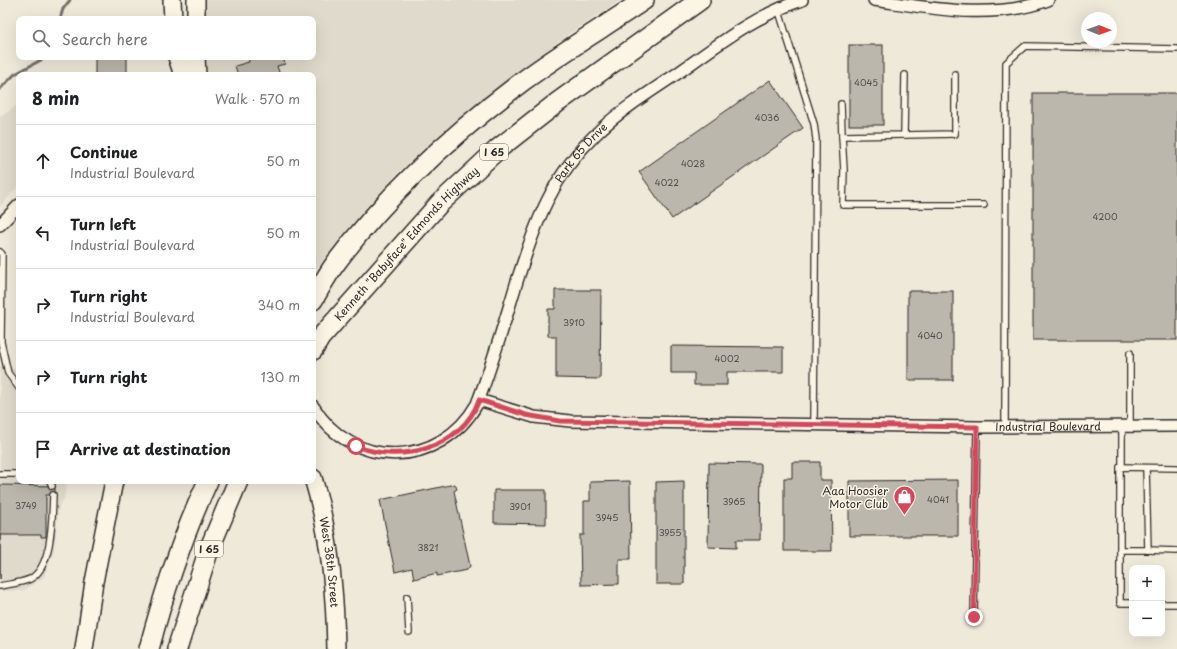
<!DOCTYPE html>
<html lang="en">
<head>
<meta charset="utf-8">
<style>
	body { margin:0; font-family:"Playpen Sans",sans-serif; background:#f2f2f2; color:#202124 }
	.controls { position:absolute; right:12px; bottom:12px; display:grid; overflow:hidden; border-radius:8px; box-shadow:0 4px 16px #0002 }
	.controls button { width:36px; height:36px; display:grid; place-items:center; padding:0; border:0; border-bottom:1px solid #e0e0e0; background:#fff; color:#202124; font:20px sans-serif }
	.compass { position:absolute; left:1081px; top:12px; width:36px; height:36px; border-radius:50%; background:#fff; box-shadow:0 4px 16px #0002; rotate:91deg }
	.stop { position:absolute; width:12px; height:12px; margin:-9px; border:3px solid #d1495b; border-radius:50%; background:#fff }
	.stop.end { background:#d1495b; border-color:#fff; box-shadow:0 1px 4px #0008 }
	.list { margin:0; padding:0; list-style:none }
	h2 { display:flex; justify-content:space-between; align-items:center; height:52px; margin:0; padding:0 16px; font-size:17px }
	h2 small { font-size:13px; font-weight:400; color:#757577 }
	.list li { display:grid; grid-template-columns:26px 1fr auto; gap:12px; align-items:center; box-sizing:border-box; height:72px; padding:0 16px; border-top:1px solid #e0e0e0 }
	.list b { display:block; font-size:15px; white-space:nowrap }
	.list p { margin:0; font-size:13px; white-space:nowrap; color:#757577 }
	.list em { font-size:13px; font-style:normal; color:#757577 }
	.icon { flex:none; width:22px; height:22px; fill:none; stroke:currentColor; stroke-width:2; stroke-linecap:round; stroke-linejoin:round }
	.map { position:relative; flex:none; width:1177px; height:649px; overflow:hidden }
	.search { position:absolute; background:#fff; box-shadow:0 4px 16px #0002; left:16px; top:16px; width:300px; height:44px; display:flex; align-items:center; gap:10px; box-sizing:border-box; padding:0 14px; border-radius:8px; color:#757577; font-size:15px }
	.panel { position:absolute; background:#fff; box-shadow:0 4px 16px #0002; left:16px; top:72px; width:300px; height:412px; border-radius:8px }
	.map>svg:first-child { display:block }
	.built { fill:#e0dacc }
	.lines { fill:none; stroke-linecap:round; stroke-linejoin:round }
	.stream { stroke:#75736d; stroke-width:3 }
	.building { fill:#bcb7ac; stroke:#2b2b2b }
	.lane-casing { stroke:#2b2b2b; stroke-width:8 }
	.street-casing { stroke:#2b2b2b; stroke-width:14 }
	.primary-casing { stroke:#2b2b2b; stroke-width:20 }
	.highway-casing { stroke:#2b2b2b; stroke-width:22 }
	.lane { stroke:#fcf5e5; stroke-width:5.5 }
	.street { stroke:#fcf5e5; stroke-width:11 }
	.primary { stroke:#fcf5e5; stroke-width:17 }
	.highway { stroke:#fcf5e5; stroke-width:19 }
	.route { stroke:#d1495b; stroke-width:5 }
	.labels { text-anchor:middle; stroke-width:3; stroke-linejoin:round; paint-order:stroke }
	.number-label { font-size:9px; fill:#4f4e4b }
	.shield { fill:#fcf5e5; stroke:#6a6863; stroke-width:1 }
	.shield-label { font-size:10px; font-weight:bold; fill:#2b2b2b }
	.street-label { font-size:11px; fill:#2b2b2b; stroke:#fcf5e5 }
	.poi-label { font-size:11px; fill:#2b2b2b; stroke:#fcf5e5; text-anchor:end }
</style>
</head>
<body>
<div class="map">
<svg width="1177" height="649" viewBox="0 0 1177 649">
	<rect width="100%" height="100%" fill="#efe9da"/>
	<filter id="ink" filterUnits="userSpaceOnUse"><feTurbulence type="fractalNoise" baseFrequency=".025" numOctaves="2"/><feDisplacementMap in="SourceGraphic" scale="8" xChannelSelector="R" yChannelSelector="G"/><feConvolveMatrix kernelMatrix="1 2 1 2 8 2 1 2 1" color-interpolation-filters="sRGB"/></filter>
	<g filter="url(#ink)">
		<g class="built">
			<path d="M 205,0 L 621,0 L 566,36 L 499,86 L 442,132 L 399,172 L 352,224 L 313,273 L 313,75 L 207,75 L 206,57 L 313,57 L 313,19 L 204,19 Z"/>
			<path d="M 19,104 L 19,185 L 0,207 L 0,117 Z"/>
			<path d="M 0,366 L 16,370 L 19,375 L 19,481 L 64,481 L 67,484 L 64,499 L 59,506 L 54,550 L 44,577 L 23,591 L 0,591 Z"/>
		</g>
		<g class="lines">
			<g class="stream">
				<path d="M 60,19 L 63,9 L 70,0"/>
				<path d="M 0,89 L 15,74 L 41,60 L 43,57"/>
			</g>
		</g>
		<g class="building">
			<rect x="849" y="45" width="34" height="80"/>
			<rect x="95" y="57" width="32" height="18"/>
			<path d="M 248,57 L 283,57 L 285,64 L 277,66 L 280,75 L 238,75 L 235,66 L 249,62 Z"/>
			<path d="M 770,80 L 803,128 L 672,219 L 639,172 Z"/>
			<rect x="1033" y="93" width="144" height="247"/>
			<path d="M 555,290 L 601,290 L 600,379 L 556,378 L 556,336 L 548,336 L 548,309 L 555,309 Z"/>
			<rect x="908" y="291" width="45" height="89"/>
			<path d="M 671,346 L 783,347 L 783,372 L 727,372 L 727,385 L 694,385 L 694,373 L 671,373 Z"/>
			<path d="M 792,462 L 820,462 L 820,480 L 831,480 L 832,551 L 784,551 L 784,478 L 792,478 Z"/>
			<path d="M 709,463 L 761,464 L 760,540 L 736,540 L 736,548 L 708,547 Z"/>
			<path d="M 958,480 L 958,536 L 849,536 L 849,481 Z"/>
			<path d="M 630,481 L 631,559 L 619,559 L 619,584 L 581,585 L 580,535 L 584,535 L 584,501 L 590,501 L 590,482 Z"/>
			<path d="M 684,481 L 684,584 L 656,584 L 656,482 Z"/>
			<path d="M 455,484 L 457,489 L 454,491 L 470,566 L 467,570 L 437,576 L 437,573 L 414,579 L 412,568 L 395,572 L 380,500 Z"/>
			<path d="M 0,485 L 55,486 L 55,495 L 46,495 L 46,537 L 41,537 L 41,535 L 0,535 L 0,579 Z"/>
			<path d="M 494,490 L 546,490 L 546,524 L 494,523 Z"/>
		</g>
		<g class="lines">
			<defs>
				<g id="lane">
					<path d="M 778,8 L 814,124 L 816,139 L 814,424"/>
					<path d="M 841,104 L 842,136 L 904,135 L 905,75"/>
					<path d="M 904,135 L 955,134 L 955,74"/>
					<path d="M 842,136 L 844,170 L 843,205 L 984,205"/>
					<path d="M 0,252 L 2,254 L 1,342 L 8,373 L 19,388"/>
					<path d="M 1130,353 L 1130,426"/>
					<path d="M 1005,426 L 1006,63 L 1025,46 L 1177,49"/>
					<path d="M 1122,426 L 1122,467"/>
					<path d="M 0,474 L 19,474"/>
					<path d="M 50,481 L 52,486"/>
					<path d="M 1120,550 L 1148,550 L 1146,468"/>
					<path d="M 1148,550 L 1177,551"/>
					<path d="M 0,586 C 10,584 21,583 30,579 C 53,567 52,517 53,495"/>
					<path d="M 407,597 L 409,632"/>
					<path d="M 1132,603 L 1120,603 L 1120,467 L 1177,468"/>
					<path d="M 1162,604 L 1177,604"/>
					<path d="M 974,617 L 977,427"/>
				</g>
				<g id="street">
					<path d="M 874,0 C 931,8 992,21 1048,0"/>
					<path d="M 0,225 L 19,205"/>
					<path id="s1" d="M 479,400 L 534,417 L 570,421 L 977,427 L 1177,426"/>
					<path id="s2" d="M 313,406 C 352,471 440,469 477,404 C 493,363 505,320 518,278 C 536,222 552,176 596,134 C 620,110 650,92 678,73 C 719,44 754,16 802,0"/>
				</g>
				<g id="primary">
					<path d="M 172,0 L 173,19"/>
					<path d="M 196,0 L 196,19"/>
					<path d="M 177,57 L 183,75"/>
					<path d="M 196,57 L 197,75"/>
					<path id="s3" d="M 313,478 C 330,533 335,591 336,649"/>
					<path d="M 84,649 L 94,582 L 114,481"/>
				</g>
				<g id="highway">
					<path d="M 313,300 C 320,288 327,275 335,264 C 387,194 454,133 523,81 C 562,52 604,27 644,0"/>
					<path id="s4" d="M 313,350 L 320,338 L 439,204 L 498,149 L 558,102 L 700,0"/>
					<path d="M 149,649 C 164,592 183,535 208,481"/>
					<path d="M 177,649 L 208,552 L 238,481"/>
				</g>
			</defs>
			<use href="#lane" class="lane-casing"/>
			<use href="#street" class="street-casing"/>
			<use href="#primary" class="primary-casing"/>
			<use href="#highway" class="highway-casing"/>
			<use href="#lane" class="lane"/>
			<use href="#street" class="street"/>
			<use href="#primary" class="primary"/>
			<use href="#highway" class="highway"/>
		</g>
	</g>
	<g class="lines" filter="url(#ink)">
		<path class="route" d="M 356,446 C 400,464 461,449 479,400 L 526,415 L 560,421 L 977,427 L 974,617"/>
	</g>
	<defs>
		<symbol id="shop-pin" viewBox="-11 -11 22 30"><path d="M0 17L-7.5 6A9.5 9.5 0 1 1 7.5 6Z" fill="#d1495b" stroke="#fcf5e5"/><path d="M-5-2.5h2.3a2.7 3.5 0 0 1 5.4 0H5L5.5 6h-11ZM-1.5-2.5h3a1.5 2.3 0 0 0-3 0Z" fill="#fff"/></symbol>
	</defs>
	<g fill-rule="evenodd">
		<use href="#shop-pin" x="892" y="484" width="25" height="34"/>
	</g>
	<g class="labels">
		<g class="number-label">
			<text x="866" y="86">4045</text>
			<text x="767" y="121">4036</text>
			<text x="693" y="167">4028</text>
			<text x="667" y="186">4022</text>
			<text x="1105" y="220">4200</text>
			<text x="574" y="326">3910</text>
			<text x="930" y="339">4040</text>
			<text x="727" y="362">4002</text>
			<text x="938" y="503">4041</text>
			<text x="734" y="505">3965</text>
			<text x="26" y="509">3749</text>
			<text x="520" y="510">3901</text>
			<text x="607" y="521">3945</text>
			<text x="670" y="536">3955</text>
			<text x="428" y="551">3821</text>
		</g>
		<g class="shield">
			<rect x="480" y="144" width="28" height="16" rx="3"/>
			<rect x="195" y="541" width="28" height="16" rx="3"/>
		</g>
		<g class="shield-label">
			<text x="494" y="156">I 65</text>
			<text x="209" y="553">I 65</text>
		</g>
		<g class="street-label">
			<text dy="4" stroke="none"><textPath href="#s2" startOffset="474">Park 65 Drive</textPath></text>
			<text dy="4" stroke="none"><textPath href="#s4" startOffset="142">Kenneth "Babyface" Edmonds Highway</textPath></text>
			<text dy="4" stroke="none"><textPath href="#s1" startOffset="572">Industrial Boulevard</textPath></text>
			<text dy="4" stroke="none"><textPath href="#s3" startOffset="86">West 38th Street</textPath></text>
		</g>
		<g class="poi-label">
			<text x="888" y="495">Aaa Hoosier<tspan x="888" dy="13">Motor Club</tspan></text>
		</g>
	</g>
</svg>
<div class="controls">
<button>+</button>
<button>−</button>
</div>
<svg class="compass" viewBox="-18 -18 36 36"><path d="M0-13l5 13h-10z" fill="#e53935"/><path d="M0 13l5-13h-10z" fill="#757577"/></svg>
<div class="stop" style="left:356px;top:446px"></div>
<div class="stop end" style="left:974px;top:617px"></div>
<div class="search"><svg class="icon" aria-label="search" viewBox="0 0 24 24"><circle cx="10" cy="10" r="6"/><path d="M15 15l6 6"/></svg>Search here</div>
<section class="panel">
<h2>8 min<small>Walk · 570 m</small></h2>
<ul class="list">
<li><svg class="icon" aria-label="ahead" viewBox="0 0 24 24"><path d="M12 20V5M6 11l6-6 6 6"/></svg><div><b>Continue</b><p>Industrial Boulevard</p></div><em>50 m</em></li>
<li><svg class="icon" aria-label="left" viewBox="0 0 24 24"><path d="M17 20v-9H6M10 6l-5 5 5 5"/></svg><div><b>Turn left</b><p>Industrial Boulevard</p></div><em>50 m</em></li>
<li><svg class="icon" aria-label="right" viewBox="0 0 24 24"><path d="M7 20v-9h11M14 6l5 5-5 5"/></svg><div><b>Turn right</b><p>Industrial Boulevard</p></div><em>340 m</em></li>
<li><svg class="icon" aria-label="right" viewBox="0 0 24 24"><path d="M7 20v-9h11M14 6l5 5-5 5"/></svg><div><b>Turn right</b></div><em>130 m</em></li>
<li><svg class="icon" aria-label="arrive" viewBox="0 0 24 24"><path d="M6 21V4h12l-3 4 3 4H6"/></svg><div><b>Arrive at destination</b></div></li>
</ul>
</section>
</div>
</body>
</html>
